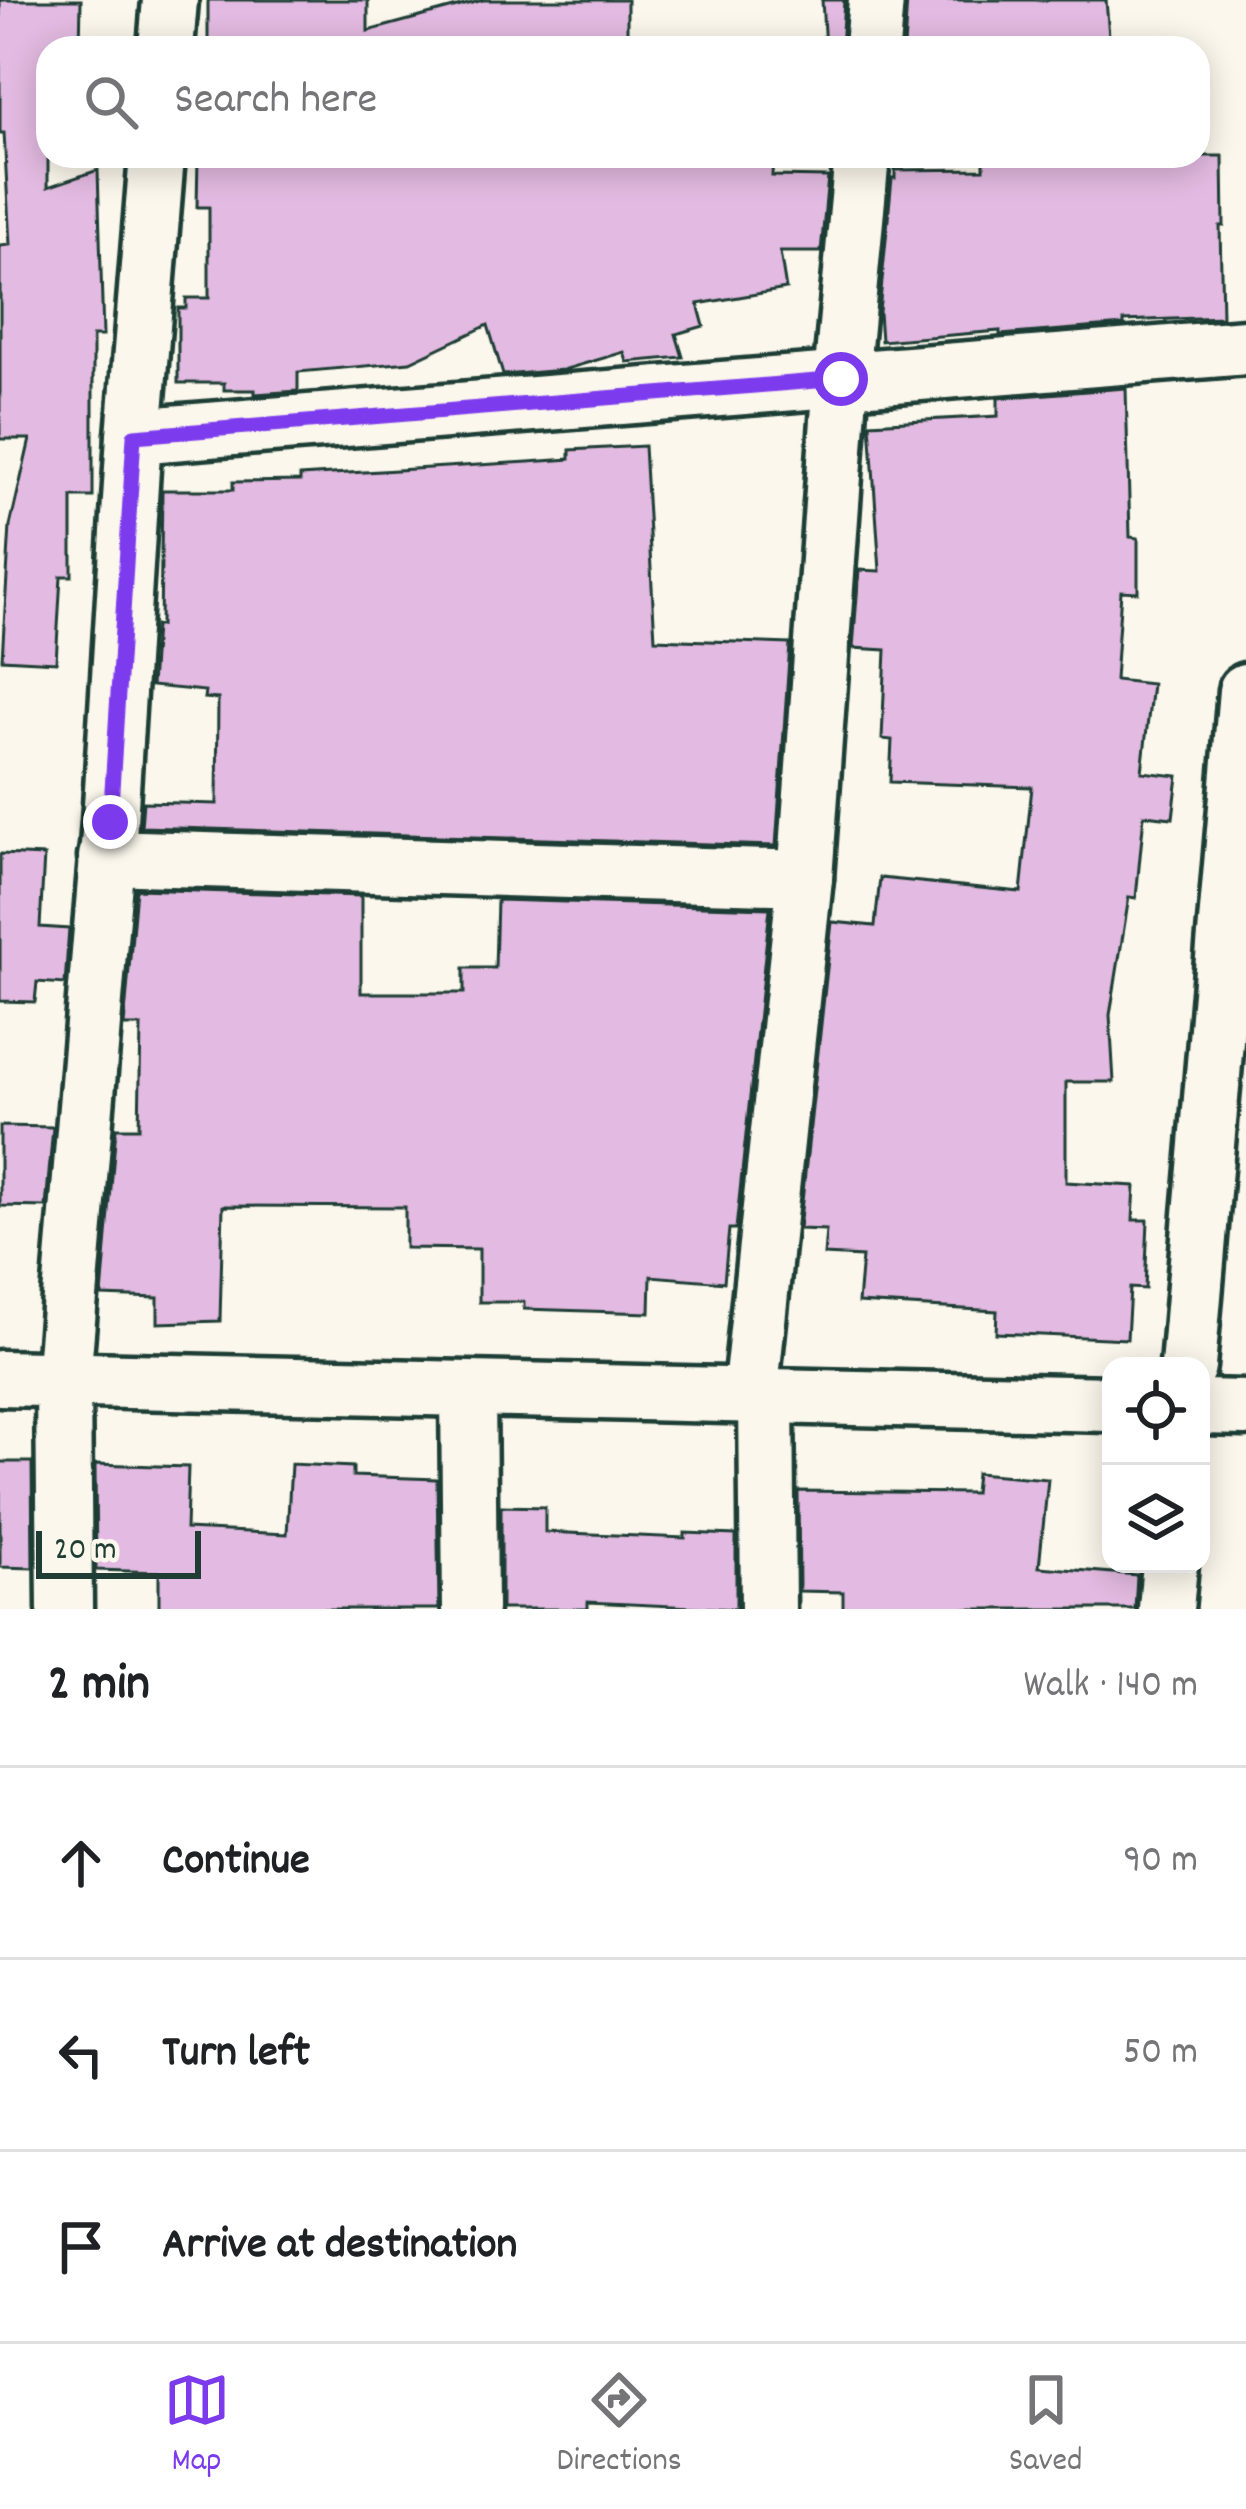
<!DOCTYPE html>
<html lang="en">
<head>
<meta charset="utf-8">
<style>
	body { margin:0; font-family:Dekko,sans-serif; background:#f6f6f6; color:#202124 }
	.controls { position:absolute; right:36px; bottom:36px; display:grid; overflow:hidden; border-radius:24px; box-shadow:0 6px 30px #0003 }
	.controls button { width:108px; height:108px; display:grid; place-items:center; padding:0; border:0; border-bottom:3px solid #e0e0e0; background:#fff; color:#202124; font:60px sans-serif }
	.scale { position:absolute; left:36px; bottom:30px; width:165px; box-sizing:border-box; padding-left:12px; border:6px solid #1f3d34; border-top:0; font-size:33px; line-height:42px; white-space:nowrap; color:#1f3d34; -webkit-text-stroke:9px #fbf7ec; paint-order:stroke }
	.stop { position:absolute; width:36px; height:36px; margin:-27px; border:9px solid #7c3aed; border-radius:50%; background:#fff }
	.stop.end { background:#7c3aed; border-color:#fff; box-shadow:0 3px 12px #0008 }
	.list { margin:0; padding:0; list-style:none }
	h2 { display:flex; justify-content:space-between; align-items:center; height:156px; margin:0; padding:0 48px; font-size:51px }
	h2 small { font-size:39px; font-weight:400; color:#757577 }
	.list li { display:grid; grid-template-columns:78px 1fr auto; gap:36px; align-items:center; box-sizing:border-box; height:192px; padding:0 48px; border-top:3px solid #e0e0e0 }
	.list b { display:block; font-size:45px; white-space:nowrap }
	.list em { font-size:39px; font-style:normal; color:#757577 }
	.icon { flex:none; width:66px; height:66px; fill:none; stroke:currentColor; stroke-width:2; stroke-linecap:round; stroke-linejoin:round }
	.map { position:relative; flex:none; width:1246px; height:1609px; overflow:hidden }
	.search { position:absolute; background:#fff; box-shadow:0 6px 30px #0003; left:36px; right:36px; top:36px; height:132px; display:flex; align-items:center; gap:30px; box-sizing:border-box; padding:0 42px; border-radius:36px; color:#757577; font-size:45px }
	.sheet { height:732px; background:#fff }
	nav { display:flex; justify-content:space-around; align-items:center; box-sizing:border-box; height:168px; border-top:3px solid #e0e0e0; background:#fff; font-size:33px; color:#757577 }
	nav a { display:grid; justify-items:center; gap:6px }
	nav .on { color:#7c3aed }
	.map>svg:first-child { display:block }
	.building { fill:#e3bae1; stroke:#1f3d34; stroke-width:3 }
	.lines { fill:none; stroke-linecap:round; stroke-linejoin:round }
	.minor-casing { stroke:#1f3d34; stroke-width:63 }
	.minor { stroke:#fbf7ec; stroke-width:54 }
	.route { stroke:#7c3aed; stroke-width:15 }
</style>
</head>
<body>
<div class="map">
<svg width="1246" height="1609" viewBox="0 0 1246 1609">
	<rect width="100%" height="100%" fill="#fbf7ec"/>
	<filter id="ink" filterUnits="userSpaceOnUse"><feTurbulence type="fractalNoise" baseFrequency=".00833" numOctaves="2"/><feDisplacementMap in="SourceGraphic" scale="24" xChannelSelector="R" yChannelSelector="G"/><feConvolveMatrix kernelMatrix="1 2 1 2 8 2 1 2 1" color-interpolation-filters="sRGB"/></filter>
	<g filter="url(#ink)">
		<g class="building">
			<path d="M 0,0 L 81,0 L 80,48 L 48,48 L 48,187 L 98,170 L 103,336 L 93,336 L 93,497 L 72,497 L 72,576 L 61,576 L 56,662 L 2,659 L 10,526 L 30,439 L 0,439 L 0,246 L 10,245 L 4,133 L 0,133 Z"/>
			<path d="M 208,0 L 368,0 L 368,31 L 483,0 L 627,0 L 627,48 L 208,48 Z"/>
			<path d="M 822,0 L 844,0 L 841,48 L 825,48 Z"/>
			<path d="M 907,0 L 1106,0 L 1110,48 L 904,48 Z"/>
			<path d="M 198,156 L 773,156 L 772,176 L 828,177 L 821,252 L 780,252 L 786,289 L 698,304 L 704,326 L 676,334 L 683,357 L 627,362 L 624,352 L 563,370 L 503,375 L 488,325 L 410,362 L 298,372 L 298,391 L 255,394 L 255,390 L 224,390 L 224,383 L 178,383 L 178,308 L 186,308 L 186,298 L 209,298 L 209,207 L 197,207 Z"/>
			<path d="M 1121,156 L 1223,156 L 1224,226 L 1220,226 L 1222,317 L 1124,321 L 1124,325 L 1000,335 L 1000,331 L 881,341 L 879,312 L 892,178 L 895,178 L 895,170 L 984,169 L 984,159 L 1121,161 Z"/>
			<path d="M 1126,388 L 1130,537 L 1138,538 L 1138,592 L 1121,591 L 1115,680 L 1152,684 L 1142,772 L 1178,776 L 1173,818 L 1144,815 L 1136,898 L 1129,897 L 1110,1015 L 1114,1082 L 1066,1082 L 1066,1182 L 1135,1186 L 1133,1220 L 1148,1220 L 1145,1289 L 1130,1288 L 1127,1339 L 996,1333 L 997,1311 L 858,1303 L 862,1257 L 824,1255 L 826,1230 L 799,1229 L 832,922 L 875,926 L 880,878 L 1021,892 L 1032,787 L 890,782 L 892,740 L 882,739 L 886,650 L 853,648 L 859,570 L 880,571 L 870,423 L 998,416 L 998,398 Z"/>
			<path d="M 644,446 L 655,639 L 790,644 L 776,846 L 141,827 L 143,802 L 217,804 L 218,699 L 204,698 L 205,691 L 151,686 L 155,626 L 160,626 L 162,490 L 233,490 L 233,482 L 300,481 L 300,476 L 528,462 L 570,459 L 570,450 Z"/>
			<path d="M 0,854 L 44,856 L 40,927 L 69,929 L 65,984 L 37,982 L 35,1002 L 0,1001 Z"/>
			<path d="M 136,889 L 361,896 L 361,993 L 464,993 L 464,968 L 495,968 L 497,900 L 770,908 L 736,1229 L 729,1229 L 724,1282 L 651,1276 L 650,1313 L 524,1309 L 524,1302 L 479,1302 L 479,1249 L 405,1248 L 405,1207 L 223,1206 L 220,1321 L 158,1323 L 158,1298 L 102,1296 L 116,1128 L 139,1128 L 141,1026 L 124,1026 Z"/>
			<path d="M 0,1126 L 53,1127 L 46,1207 L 0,1206 Z"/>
			<path d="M 0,1462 L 32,1462 L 33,1568 L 0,1567 Z"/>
			<path d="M 95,1464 L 188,1467 L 186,1529 L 287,1534 L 291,1464 L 353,1467 L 353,1476 L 437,1479 L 439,1609 L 159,1609 L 159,1572 L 96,1570 Z"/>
			<path d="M 976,1473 L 1048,1479 L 1039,1567 L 1137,1575 L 1135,1609 L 843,1609 L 843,1592 L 799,1591 L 798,1491 L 974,1493 Z"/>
			<path d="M 501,1506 L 545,1507 L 545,1532 L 685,1538 L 685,1533 L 736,1535 L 736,1609 L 588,1602 L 588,1609 L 501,1609 Z"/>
		</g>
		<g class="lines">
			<defs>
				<g id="minor">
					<path d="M 166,48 L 170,0"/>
					<path d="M 872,48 L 876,0"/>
					<path d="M 134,436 L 1246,347"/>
					<path d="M 106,857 L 805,878"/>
					<path d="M 1188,1366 L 1246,691"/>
					<path d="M 0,1378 L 1111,1404"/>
					<path d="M 468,1390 L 470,1609"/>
					<path d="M 750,1396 L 805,878 L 841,379 L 862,156"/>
					<path d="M 766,1396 L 768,1609"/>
					<path d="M 1201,1407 L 1246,1408"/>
					<path d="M 65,1609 L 63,1380 L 110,822 L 134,436 L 157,156"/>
					<path d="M 1166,1609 L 1170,1564"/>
				</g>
			</defs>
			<use href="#minor" class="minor-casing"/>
			<use href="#minor" class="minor"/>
		</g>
	</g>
	<g class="lines" filter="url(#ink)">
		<path class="route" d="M 110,822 L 134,436 L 841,379"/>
	</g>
</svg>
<div class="controls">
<button><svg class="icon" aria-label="locate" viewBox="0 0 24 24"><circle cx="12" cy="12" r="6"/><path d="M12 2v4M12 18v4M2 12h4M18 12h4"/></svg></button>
<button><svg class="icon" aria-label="layers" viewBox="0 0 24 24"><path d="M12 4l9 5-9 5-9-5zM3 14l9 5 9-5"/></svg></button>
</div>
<div class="scale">20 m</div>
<div class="stop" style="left:841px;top:379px"></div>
<div class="stop end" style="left:110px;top:822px"></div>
<div class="search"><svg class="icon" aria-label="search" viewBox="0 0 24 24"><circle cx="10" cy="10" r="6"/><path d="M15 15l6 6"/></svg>Search here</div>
</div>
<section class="sheet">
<h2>2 min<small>Walk · 140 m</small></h2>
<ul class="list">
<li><svg class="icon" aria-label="ahead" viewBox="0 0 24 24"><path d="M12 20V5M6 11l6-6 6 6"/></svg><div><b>Continue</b></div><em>90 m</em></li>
<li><svg class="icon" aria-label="left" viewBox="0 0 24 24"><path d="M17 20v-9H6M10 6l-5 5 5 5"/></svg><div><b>Turn left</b></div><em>50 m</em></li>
<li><svg class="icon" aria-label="arrive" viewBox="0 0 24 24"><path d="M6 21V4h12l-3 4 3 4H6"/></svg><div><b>Arrive at destination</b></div></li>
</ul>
</section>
<nav>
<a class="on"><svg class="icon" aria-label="map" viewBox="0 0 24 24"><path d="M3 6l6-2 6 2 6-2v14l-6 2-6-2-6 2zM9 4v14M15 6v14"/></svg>Map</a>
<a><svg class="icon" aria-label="directions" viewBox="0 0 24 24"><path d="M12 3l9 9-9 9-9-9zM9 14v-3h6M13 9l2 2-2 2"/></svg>Directions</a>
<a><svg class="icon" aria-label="saved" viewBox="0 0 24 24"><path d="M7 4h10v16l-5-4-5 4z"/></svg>Saved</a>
</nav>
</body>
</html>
